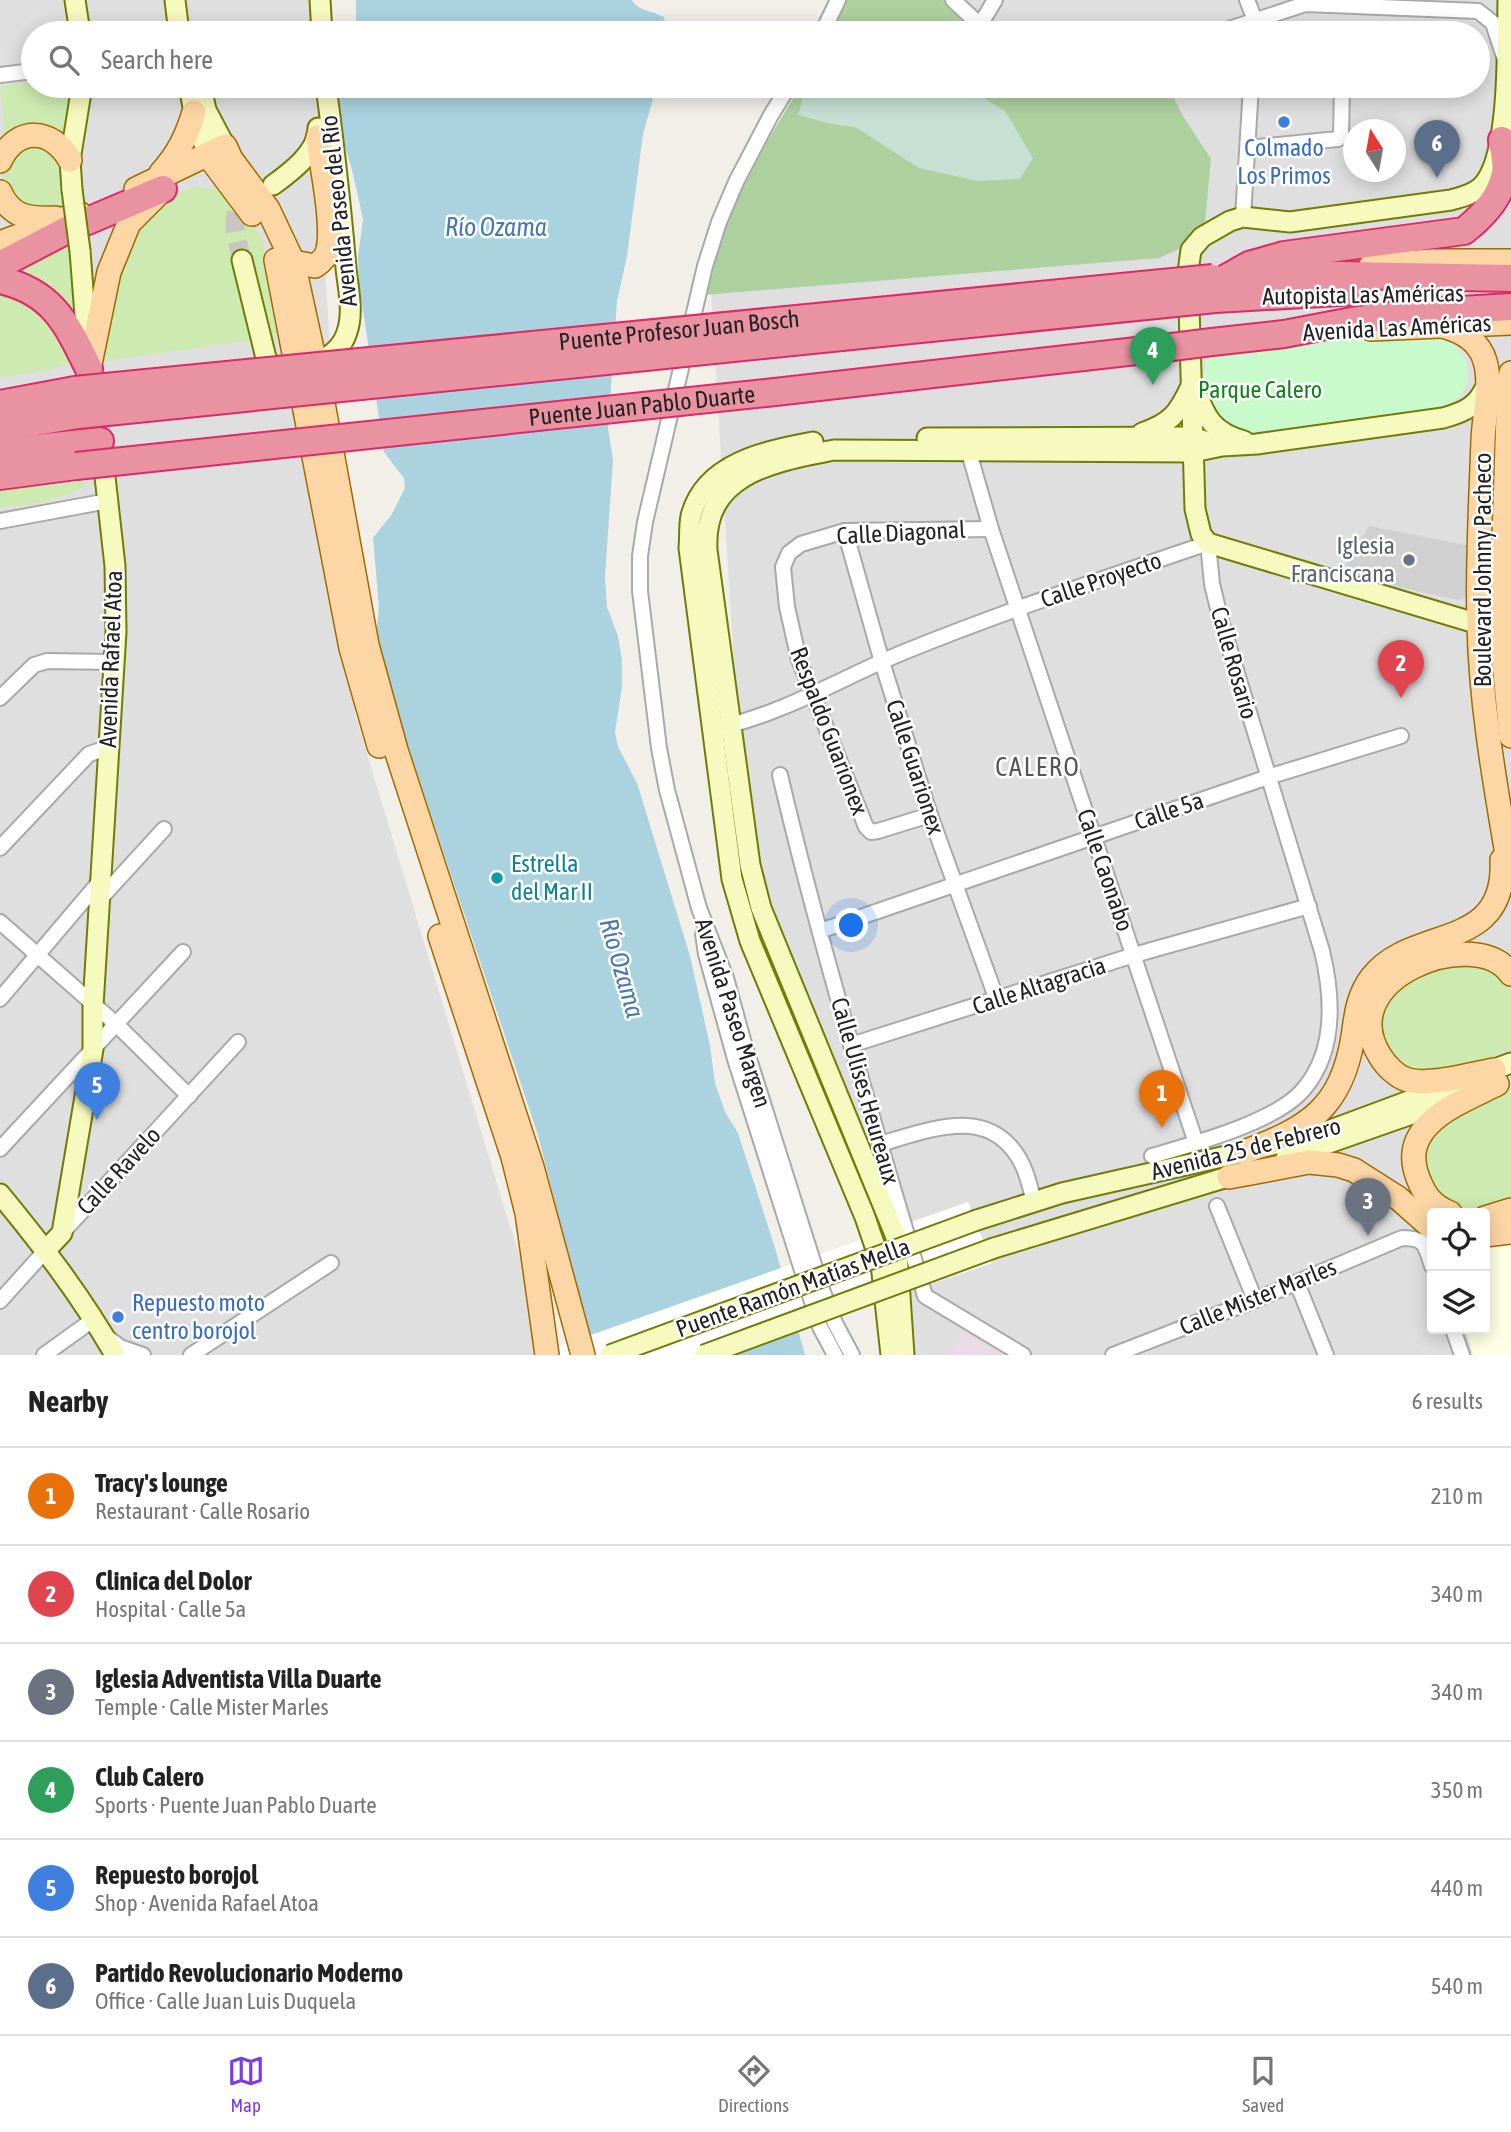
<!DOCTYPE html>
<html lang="en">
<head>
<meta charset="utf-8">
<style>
	body { margin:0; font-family:"Asap Condensed",sans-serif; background:#f6f6f6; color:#222 }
	.controls { position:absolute; right:21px; bottom:21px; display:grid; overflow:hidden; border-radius:7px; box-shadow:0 4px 18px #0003 }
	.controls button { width:63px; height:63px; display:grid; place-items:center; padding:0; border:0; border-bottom:2px solid #e0e0e0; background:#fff; color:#222; font:35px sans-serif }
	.compass { position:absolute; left:1343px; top:119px; width:63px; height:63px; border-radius:50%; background:#fff; box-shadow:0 4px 18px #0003; rotate:349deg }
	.you { position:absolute; left:852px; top:926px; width:24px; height:24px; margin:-18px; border:5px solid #fff; border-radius:50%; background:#1a73e8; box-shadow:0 0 0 10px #1a73e833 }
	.badge { display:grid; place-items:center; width:46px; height:46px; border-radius:50%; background:#7c3aed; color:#fff; font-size:23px; font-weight:700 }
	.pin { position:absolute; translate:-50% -58px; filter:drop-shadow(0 2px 4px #0008) }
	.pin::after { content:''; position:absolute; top:37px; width:24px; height:21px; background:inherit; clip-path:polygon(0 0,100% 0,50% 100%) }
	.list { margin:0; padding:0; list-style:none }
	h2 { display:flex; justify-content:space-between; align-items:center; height:91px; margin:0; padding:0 28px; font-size:30px }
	h2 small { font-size:23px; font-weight:400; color:#767676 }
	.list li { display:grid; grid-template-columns:46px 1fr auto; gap:21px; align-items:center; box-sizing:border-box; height:98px; padding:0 28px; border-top:2px solid #e0e0e0 }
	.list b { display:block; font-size:26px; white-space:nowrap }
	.list p { margin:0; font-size:23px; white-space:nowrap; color:#767676 }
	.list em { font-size:23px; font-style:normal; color:#767676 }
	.icon { flex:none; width:38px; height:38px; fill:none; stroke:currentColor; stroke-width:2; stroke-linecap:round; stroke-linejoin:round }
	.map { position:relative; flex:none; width:1511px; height:1355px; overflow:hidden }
	.search { position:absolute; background:#fff; box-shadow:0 4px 18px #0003; left:21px; right:21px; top:21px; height:77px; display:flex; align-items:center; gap:18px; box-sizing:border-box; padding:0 24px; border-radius:38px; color:#767676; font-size:26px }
	.sheet { height:679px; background:#fff }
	nav { display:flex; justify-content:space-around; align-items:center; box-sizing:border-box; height:98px; border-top:2px solid #e0e0e0; background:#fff; font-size:19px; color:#767676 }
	nav a { display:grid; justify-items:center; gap:4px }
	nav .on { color:#7c3aed }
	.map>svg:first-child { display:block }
	.residential { fill:#e0dfdf; fill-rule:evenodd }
	.industrial { fill:#ebdbe8 }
	.education { fill:#ffffe5 }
	.religious { fill:#d0d0d0 }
	.grass { fill:#cdebb0 }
	.forest { fill:#add19e }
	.wetland { fill:#c6e0d4 }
	.park { fill:#c8facc }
	.water { fill:#aad3df }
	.pier { fill:#fff }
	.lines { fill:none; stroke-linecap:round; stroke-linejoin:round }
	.secondary-tunnel { stroke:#c8c6c1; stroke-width:19; stroke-dasharray:19 10; stroke-linecap:butt }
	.street-casing { stroke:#a9a9a9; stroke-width:18 }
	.secondary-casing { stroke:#707d05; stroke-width:23 }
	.primary-casing { stroke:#a06b00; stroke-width:26 }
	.highway-casing { stroke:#dc2a67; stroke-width:30 }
	.street { stroke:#fff; stroke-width:14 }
	.secondary { stroke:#f7fabf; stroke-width:19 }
	.primary { stroke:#fcd6a4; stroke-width:23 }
	.highway { stroke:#e892a2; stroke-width:26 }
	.secondary-bridge-casing { stroke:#707d05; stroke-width:23; stroke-linecap:butt }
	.highway-bridge-casing { stroke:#dc2a67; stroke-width:30; stroke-linecap:butt }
	.secondary-bridge { stroke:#f7fabf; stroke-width:19 }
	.highway-bridge { stroke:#e892a2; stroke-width:26 }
	.shop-dot { fill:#3f7fe0; stroke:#fff; stroke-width:2.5 }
	.worship-dot { fill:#6b7280; stroke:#fff; stroke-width:2.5 }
	.culture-dot { fill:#0f9aa8; stroke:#fff; stroke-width:2.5 }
	.labels { text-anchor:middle; stroke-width:5; stroke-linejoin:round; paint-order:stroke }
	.shop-label { font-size:24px; fill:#366cbe; stroke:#fff }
	.street-label { font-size:24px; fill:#222; stroke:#fff }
	.park-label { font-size:24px; fill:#0c8416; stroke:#fff }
	.worship-label { font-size:24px; fill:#5b616d; stroke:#fff; text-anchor:end }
	.culture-label { font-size:24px; fill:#0d838f; stroke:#fff; text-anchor:start }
	.water-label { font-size:26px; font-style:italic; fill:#4a7aab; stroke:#fff }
	.neighbourhood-label { font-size:26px; letter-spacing:2px; fill:#555; stroke:#fff }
</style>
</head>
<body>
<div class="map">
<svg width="1511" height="1355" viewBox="0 0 1511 1355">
	<rect width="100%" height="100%" fill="#f2efe9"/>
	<g class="residential">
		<path d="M 0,0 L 330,0 L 329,33 L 33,33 L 33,86 L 328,86 L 325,272 L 355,714 L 507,1217 L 553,1355 L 0,1355 Z"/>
		<path d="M 917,0 L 1511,0 L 1511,1355 L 906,1355 L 748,892 L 707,228 L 1101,259 L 1023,86 L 1478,86 L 1478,33 L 958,33 ZM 1354,130 L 1396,130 L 1396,172 L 1354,172 ZM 1432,1213 L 1485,1213 L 1485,1329 L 1432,1329 Z"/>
	</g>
	<path class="industrial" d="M 962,1330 L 1000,1355 L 950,1355 Z"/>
	<path class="education" d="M 1511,1240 L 1511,1355 L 1473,1355 L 1465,1329 L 1485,1329 L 1485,1245 Z"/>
	<path class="religious" d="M 1369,526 L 1471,546 L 1469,597 L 1458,600 L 1340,574 Z"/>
	<g class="grass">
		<path d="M 33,83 L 33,86 L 77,86 L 64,133 L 45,127 L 5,139 L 1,86 Z"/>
		<path d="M 30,143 L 57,149 L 62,208 C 55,209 46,213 39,213 C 18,212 3,186 2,168 Z"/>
		<path d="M 196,186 L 225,191 L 244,210 L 262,239 L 275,289 L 282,336 L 105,361 L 108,310 L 133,230 L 169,197 Z"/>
		<path d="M 73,239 L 81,322 L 64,302 L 1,273 Z"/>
		<path d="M 0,289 C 47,311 53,314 73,362 L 53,369 L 0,378 Z"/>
		<path d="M 89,481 C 71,500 26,505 0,508 L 0,490 Z"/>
		<path d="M 1454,961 C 1477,966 1500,968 1511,991 L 1511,1048 L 1479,1064 L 1417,1077 L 1388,1054 L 1379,1034 L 1384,995 L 1393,984 Z"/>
		<path d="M 1511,1087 L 1511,1203 C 1502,1206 1490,1213 1480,1213 C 1454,1214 1424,1190 1423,1164 C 1422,1153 1425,1141 1426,1131 L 1479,1098 Z"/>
	</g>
	<g class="forest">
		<path d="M 846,0 L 943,0 L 984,33 L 831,33 Z"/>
		<path d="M 801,86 L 1168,86 L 1183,116 L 1211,159 L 1205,224 L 1181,248 L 1159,258 L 703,295 C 723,218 758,153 801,86 Z"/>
	</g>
	<g class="wetland">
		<path d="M 837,20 L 871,33 L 833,33 Z"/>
		<path d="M 811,86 L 964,86 L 1005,111 L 1033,158 L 1020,179 L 977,181 L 919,168 L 857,128 L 828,123 L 798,115 L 803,98 Z"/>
	</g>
	<path class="park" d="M 1412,334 C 1421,334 1433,332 1440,336 C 1476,353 1478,393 1442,409 L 1253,432 L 1231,427 L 1216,413 L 1208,399 L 1203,378 L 1207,355 Z"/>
	<g class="water">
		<path d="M 356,0 L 632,0 C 638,11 653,11 664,17 L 667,33 L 354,33 L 356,28 Z"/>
		<path d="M 332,86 L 649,86 L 653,99 L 643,134 L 627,256 L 617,301 L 608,428 L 613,460 L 605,576 L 607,607 L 618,636 L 622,660 L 622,687 L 615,732 L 618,747 L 637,783 L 690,956 L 710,1046 L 715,1083 L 725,1112 L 738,1133 L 775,1248 L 805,1355 L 597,1355 L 588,1333 L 538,1135 L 396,710 L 376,638 L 379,608 L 373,538 L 392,514 L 405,488 L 404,478 L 384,452 L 359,283 L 358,257 L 363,219 L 352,170 L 331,97 Z"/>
	</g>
	<path class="pier" d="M 968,1202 L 992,1263 L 729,1355 L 534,1355 Z"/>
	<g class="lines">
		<path class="secondary-tunnel" d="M 242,260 C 236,232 225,212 253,194"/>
		<defs>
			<g id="street">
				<path d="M 953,0 L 980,25 L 994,33"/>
				<path d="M 1247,0 L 1255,20 L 1255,33"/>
				<path d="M 980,25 L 995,0"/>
				<path d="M 822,33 L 838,0"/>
				<path d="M 1217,33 L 1305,4 L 1478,11 L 1493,23 L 1504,57"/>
				<path d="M 0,75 L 33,71"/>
				<path d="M 789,86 L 771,115 L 736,182 L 719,222 L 705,266 L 645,522 L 640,556 L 640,591 L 659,748 L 667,790 L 699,908 L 726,978 L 743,1040 L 821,1287 L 835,1323 L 852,1355"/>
				<path d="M 1248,148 L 1338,139 L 1341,136 L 1342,86"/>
				<path d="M 1243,217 L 1251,86"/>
				<path d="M 966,442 L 991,529 L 1196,1143"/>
				<path d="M 0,521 L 108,501"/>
				<path d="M 845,531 L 882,662 L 930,815 L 997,1000"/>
				<path d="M 0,698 L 34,665 L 47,661 L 115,662"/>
				<path d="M 722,727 C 787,712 843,677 904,652 C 1004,611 1106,578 1208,543 L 1212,584 L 1221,621 L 1322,951 C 1333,997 1336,1052 1303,1090 C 1276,1122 1193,1144 1152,1156"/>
				<path d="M 780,775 C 821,950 874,1123 925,1296 L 1023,1355"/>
				<path d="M 930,815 L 878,831 L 871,832 L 866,827 L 799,660 L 787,607 L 783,567 L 789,553 L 801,544 L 845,531 L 991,529"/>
				<path d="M 0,848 L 89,754 L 98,751 L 109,752"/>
				<path d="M 100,899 L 164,829"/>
				<path d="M 0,922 L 116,1024 L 189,1096"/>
				<path d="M 820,931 L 1268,777 L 1401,736"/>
				<path d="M 703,934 L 706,954 L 735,1059 L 820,1327 L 835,1355"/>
				<path d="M 0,999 L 101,880"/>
				<path d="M 851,1045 L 1134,955 L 1309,906"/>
				<path d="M 880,1144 C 932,1129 993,1103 1023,1166 C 1028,1177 1031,1190 1034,1202"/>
				<path d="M 0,1149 L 183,952"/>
				<path d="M 1217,1206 L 1255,1300"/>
				<path d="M 62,1233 L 238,1042"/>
				<path d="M 1297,1283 L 1326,1355"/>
				<path d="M 0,1301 L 46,1250"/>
				<path d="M 1453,1329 L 1462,1355"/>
				<path d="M 107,1337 L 120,1347 L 143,1355"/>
				<path d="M 44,1355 L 94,1319"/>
				<path d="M 191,1355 L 331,1263"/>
				<path d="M 1113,1355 L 1255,1300 L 1402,1238 C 1426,1238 1425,1245 1432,1266"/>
			</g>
			<g id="secondary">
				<path d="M 75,0 L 80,33"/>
				<path d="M 175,0 L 179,33"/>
				<path d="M 320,0 L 322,33"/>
				<path d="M 189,86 L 194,112 L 207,154"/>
				<path d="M 203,96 L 206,110 L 225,146"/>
				<path d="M 273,185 C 291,172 318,152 318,128"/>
				<path d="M 72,190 L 70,160 L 82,86"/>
				<path d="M 80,251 L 88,354"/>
				<path d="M 242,260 L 266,358 L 280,377"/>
				<path d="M 313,364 C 329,358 342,349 347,332 C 354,312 348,288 346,268 C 341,207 334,146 326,86"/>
				<path d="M 1196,390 C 1205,418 1214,433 1244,441"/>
				<path d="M 1142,433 C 1171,423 1178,414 1191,386"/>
				<path d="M 927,438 L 1192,437 L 1218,445"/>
				<path d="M 813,442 C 767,451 705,462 691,516 C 689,526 690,538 689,548 L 732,879 L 750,941 L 865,1217 L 881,1264 L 891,1355"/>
				<path d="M 1492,628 L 1208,543 L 1201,534 L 1195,509 L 1188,272 L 1191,250 L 1202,237 L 1230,221 L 1243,217 L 1290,222 L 1451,200 C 1461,197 1472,195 1481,187 C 1511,160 1507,42 1508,0"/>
				<path d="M 1286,1158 L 1452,1100"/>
				<path d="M 0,1194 C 42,1245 82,1297 115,1355"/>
				<path d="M 977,1220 L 1062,1193 L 1244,1152 L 1328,1131 L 1511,1063"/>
				<path d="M 994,1248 L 1244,1172"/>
				<path d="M 46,1250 L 62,1233 L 93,1049 L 93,1006 L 116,632 L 115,566 L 102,450"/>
				<path d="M 904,1355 L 896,1237 L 761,908 L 750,865 L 707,550 C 703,473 773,462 834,450 L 1193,452 L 1222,446 L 1257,444 L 1443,418 C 1465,412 1478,406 1487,384"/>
			</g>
			<g id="primary">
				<path d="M 207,154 L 252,214"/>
				<path d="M 0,161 C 17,126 52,128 70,160"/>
				<path d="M 161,173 C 178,154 187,136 194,112"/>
				<path d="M 136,189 L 225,146 L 231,159 L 268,209 L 293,262 L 319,381 L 367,645 L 396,750 L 532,1167 L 583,1355"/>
				<path d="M 0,192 C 11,218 30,219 55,218"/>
				<path d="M 0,243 L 79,213"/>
				<path d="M 276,260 L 351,648 L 379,746"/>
				<path d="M 279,262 L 293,262 L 315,266 C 321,262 327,257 328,249 C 334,223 321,165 318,137"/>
				<path d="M 1371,265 L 1433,261 L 1511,261"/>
				<path d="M 1442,326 C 1461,331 1479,340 1485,361 C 1492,385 1484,415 1483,440 C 1481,501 1477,564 1479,626 C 1481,711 1497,794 1511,878"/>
				<path d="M 1371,329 L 1511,323"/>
				<path d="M 89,369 L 109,272 L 129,223 L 158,194"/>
				<path d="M 1511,373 L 1509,384 L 1501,630 L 1511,736"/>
				<path d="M 440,936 L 513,1157 L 527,1213 L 547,1355"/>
				<path d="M 1494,1070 C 1471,1074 1431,1086 1408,1080 C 1397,1077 1386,1066 1380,1056 C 1331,978 1475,923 1511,974"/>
				<path d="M 1244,1152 C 1308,1128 1341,1109 1353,1037 C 1356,1015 1358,995 1372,977 C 1413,925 1507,953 1502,860"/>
				<path d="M 1229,1177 L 1309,1162 L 1338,1165 L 1354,1170 L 1398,1198 L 1432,1228"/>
				<path d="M 1450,1213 C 1432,1206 1425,1196 1418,1178 C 1397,1124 1460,1103 1497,1084"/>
				<path d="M 1485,1218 L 1511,1210"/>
				<path d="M 1485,1235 L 1511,1232"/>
			</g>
			<g id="highway">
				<path d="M 0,265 L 71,228 L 163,189"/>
				<path d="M 1247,277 L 1285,274 L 1511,278"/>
				<path d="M 1226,278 L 1249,265 L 1284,255 L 1464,231 C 1482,217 1501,197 1505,173 C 1507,163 1503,150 1502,140"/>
				<path d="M 0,280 C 53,292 67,324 89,369"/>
				<path d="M 1215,299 L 1359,291"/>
				<path d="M 1212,342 L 1284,334 L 1352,321 L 1410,313 L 1511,307"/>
				<path d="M 775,392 L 1172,347"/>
				<path d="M 0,404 L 75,390"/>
				<path d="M 0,428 L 78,415"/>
				<path d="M 0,452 L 100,441"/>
				<path d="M 0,476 L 76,466"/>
			</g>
		</defs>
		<use href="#street" class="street-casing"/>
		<use href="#secondary" class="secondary-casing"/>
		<use href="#primary" class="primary-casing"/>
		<use href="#highway" class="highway-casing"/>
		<use href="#street" class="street"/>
		<use href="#secondary" class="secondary"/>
		<use href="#primary" class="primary"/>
		<use href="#highway" class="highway"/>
		<defs>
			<g id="secondary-bridge">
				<path d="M 72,190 L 80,251"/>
				<path d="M 610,1355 L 977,1220"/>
				<path d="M 704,1355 L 994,1248"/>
			</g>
			<g id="highway-bridge">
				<path d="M 1172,347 L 1212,342"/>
				<path id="s1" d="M 75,390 L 1213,278"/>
				<path d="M 78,415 L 1215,299"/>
				<path id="s2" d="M 76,466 L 775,392"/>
			</g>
		</defs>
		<use href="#secondary-bridge" class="secondary-bridge-casing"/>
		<use href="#highway-bridge" class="highway-bridge-casing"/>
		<use href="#secondary-bridge" class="secondary-bridge"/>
		<use href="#highway-bridge" class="highway-bridge"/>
	</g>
	<g class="shop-dot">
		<circle cx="1284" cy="122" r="7"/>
		<circle cx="118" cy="1317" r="7"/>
	</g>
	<circle class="worship-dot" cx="1409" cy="560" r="7"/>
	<circle class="culture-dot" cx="497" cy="878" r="7"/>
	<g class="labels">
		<g class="shop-label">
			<text x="1284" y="156">Colmado<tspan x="1284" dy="28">Los Primos</tspan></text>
			<text x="132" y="1311" text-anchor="start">Repuesto moto<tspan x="132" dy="28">centro borojol</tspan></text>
		</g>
		<g class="street-label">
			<text transform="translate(339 211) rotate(-96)" y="8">Avenida Paseo del Río</text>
			<text transform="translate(1363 295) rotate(-1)" y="8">Autopista Las Américas</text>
			<text transform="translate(1397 328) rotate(-3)" y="8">Avenida Las Américas</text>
			<text dy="8" stroke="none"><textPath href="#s1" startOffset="607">Puente Profesor Juan Bosch</textPath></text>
			<text dy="8" stroke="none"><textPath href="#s2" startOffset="569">Puente Juan Pablo Duarte</textPath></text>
			<text transform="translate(901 533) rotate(-3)" y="8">Calle Diagonal</text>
			<text transform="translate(1483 570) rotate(-90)" y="8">Boulevard Johnny Pacheco</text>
			<text transform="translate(1101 580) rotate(-19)" y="8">Calle Proyecto</text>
			<text transform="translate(111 659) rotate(-88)" y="8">Avenida Rafael Atoa</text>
			<text transform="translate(1234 663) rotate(74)" y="8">Calle Rosario</text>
			<text transform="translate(829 731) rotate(69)" y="8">Respaldo Guarionex</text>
			<text transform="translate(915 767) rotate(72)" y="8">Calle Guarionex</text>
			<text transform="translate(1169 811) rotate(-19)" y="8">Calle 5a</text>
			<text transform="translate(1105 870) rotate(71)" y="8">Calle Caonabo</text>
			<text transform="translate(1039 986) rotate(-18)" y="8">Calle Altagracia</text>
			<text transform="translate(733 1013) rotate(72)" y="8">Avenida Paseo Margen</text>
			<text transform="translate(865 1091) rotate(74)" y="8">Calle Ulises Heureaux</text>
			<text transform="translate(1246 1149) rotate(-14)" y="8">Avenida 25 de Febrero</text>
			<text transform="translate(119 1171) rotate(-47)" y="8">Calle Ravelo</text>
			<text transform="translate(793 1288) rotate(-20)" y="8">Puente Ramón Matías Mella</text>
			<text transform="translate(1258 1297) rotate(-22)" y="8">Calle Mister Marles</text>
		</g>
		<g class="park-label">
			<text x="1260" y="398">Parque Calero</text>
		</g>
		<g class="worship-label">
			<text x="1395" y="554">Iglesia<tspan x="1395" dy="28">Franciscana</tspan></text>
		</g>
		<g class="culture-label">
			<text x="511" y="872">Estrella<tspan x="511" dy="28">del Mar II</tspan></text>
		</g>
		<g class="water-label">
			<text x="496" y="236">Río Ozama</text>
			<text transform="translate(622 968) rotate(74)" y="9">Río Ozama</text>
		</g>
		<g class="neighbourhood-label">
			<text x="1038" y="776">CALERO</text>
		</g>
	</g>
</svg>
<div class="controls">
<button><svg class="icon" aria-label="locate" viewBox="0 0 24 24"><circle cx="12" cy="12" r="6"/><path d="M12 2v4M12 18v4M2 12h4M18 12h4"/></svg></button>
<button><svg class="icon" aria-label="layers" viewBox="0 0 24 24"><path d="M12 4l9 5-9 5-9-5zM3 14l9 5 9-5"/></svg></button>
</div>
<svg class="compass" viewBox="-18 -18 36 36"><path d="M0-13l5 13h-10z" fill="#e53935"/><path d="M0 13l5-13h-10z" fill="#767676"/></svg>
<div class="you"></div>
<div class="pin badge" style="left:1162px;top:1128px;background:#e8710a">1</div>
<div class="pin badge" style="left:1401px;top:698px;background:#e0444e">2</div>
<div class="pin badge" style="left:1368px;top:1236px;background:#6b7280">3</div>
<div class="pin badge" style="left:1153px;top:385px;background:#2e9e5b">4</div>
<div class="pin badge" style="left:97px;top:1120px;background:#3f7fe0">5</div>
<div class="pin badge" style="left:1437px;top:178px;background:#5c6f8a">6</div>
<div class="search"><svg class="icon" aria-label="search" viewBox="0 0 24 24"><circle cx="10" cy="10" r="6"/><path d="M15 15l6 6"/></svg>Search here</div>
</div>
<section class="sheet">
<h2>Nearby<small>6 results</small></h2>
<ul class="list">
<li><span class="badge" style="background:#e8710a">1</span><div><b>Tracy's lounge</b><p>Restaurant · Calle Rosario</p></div><em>210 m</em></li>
<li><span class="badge" style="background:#e0444e">2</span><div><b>Clinica del Dolor</b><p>Hospital · Calle 5a</p></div><em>340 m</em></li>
<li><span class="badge" style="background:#6b7280">3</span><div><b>Iglesia Adventista Villa Duarte</b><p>Temple · Calle Mister Marles</p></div><em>340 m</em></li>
<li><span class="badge" style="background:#2e9e5b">4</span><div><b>Club Calero</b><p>Sports · Puente Juan Pablo Duarte</p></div><em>350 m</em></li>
<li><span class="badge" style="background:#3f7fe0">5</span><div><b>Repuesto borojol</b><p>Shop · Avenida Rafael Atoa</p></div><em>440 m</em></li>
<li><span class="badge" style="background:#5c6f8a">6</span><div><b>Partido Revolucionario Moderno</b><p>Office · Calle Juan Luis Duquela</p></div><em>540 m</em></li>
</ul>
</section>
<nav>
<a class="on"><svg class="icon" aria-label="map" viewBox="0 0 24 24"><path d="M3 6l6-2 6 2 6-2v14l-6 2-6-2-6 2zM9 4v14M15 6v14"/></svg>Map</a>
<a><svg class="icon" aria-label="directions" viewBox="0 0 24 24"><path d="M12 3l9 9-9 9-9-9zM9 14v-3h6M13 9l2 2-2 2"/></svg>Directions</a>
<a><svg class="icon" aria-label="saved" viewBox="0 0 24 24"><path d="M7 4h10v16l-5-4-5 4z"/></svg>Saved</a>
</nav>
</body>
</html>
